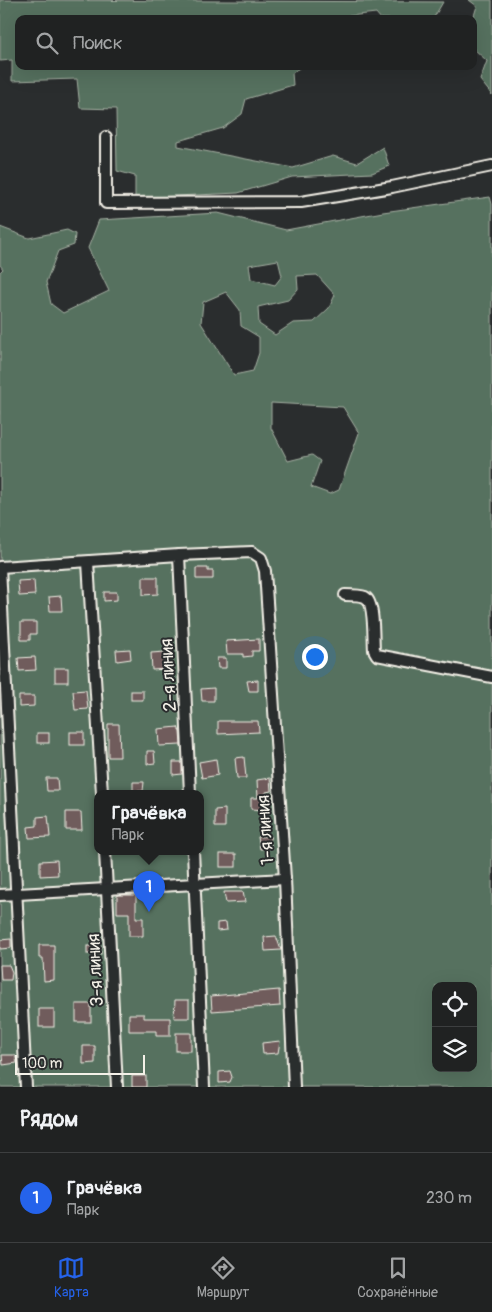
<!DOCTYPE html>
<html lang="ru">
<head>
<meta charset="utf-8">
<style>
	body { margin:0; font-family:Pangolin,sans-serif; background:#2d2f2f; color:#f1f3f6 }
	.controls { position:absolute; right:15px; bottom:15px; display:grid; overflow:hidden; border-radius:10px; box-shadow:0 5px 20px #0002 }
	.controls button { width:45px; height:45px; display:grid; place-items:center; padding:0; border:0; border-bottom:1px solid #3d3f40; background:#202222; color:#f1f3f6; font:25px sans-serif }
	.scale { position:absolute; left:15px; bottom:12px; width:130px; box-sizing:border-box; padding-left:5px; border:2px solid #f4f1e8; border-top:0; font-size:14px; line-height:18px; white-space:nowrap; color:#f4f1e8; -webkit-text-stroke:4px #2a2d2e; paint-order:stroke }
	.you { position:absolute; left:314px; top:656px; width:18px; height:18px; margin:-12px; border:4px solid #fff; border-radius:50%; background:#1a73e8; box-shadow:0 0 0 8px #1a73e833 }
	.badge { display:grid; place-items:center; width:32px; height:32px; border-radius:50%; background:#2563eb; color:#fff; font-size:16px; font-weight:700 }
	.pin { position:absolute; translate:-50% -41px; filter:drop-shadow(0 1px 2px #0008) }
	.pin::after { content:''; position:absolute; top:26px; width:18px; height:15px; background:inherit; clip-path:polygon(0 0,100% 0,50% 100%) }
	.popup { position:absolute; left:94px; top:790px; width:110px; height:65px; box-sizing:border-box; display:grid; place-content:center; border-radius:10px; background:#202222; filter:drop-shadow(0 1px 4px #0005); font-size:16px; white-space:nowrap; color:#a2a4a5 }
	.popup b { font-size:19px; color:#f1f3f6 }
	.popup::after { content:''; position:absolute; left:50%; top:100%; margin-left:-10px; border:10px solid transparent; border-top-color:#202222 }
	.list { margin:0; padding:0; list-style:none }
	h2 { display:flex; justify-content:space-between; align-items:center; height:65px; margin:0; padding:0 20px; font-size:21px }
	h2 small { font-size:16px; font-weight:400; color:#a2a4a5 }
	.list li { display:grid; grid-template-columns:32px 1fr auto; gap:15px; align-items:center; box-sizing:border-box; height:90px; padding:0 20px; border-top:1px solid #3d3f40 }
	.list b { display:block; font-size:19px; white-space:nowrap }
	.list p { margin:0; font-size:16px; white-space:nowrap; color:#a2a4a5 }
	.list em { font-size:16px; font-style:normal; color:#a2a4a5 }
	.icon { flex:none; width:28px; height:28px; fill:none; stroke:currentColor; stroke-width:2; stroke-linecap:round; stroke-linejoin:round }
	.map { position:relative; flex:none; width:492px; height:1087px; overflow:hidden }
	.search { position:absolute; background:#202222; box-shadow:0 5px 20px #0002; left:15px; right:15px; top:15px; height:55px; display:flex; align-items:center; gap:12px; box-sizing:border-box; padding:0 18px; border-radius:10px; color:#a2a4a5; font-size:19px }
	.sheet { height:155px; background:#202222 }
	nav { display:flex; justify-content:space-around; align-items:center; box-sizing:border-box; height:70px; border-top:1px solid #3d3f40; background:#202222; font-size:14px; color:#a2a4a5 }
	nav a { display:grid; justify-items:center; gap:2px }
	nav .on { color:#2563eb }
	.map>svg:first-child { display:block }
	.green { fill:#57715f; stroke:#a6b1a4; fill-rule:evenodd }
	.building { fill:#6f5c5b; stroke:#f4f1e8 }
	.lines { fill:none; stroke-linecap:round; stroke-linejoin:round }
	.minor-casing { stroke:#f4f1e8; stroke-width:14 }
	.minor { stroke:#2a2d2e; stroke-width:10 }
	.labels { text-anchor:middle; stroke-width:4; stroke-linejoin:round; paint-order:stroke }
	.street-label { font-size:18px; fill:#f4f1e8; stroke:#2a2d2e }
</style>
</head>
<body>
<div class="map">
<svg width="492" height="1087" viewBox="0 0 492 1087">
	<rect width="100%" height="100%" fill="#2a2d2e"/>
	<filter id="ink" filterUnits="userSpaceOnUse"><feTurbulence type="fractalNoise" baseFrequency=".02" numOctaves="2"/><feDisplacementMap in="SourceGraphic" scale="10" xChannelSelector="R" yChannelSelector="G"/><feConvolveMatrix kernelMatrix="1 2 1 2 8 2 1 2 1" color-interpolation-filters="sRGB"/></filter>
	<g filter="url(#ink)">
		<g class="green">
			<path d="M 0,0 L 443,2 L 433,19 L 381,19 L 376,13 L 349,16 L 348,19 L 19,19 L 19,66 L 302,66 L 292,73 L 293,85 L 246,99 L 242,114 L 223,128 L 178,141 L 178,146 L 293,168 L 333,156 L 357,163 L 383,147 L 389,166 L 372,173 L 292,177 L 238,193 L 135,198 L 135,176 L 117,171 L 116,109 L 80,108 L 77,79 L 12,81 L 12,60 L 0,61 Z"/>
			<path d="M 469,0 L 492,0 L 492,95 L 480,80 L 487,61 L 473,48 L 473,19 L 477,6 Z"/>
			<path d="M 490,197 L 492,204 L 492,1087 L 0,1087 L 0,272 L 3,269 L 0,265 L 0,227 L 29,238 L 67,230 L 75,234 L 74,245 L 58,251 L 46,282 L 51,304 L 63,313 L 109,291 L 88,248 L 99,220 L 218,213 L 286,230 L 383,212 ZM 278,260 L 282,276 L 275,285 L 251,279 L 249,265 ZM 317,275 L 335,295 L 329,308 L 314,322 L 293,323 L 275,335 L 259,324 L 258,307 L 288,300 L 298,289 L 297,276 ZM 226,292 L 240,310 L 241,326 L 259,337 L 259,353 L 253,371 L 234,375 L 201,323 L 203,302 ZM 271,403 L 343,407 L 359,433 L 339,490 L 330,494 L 311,487 L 320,461 L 312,455 L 288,461 L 271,428 ZM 98,793 L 200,793 L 200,851 L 98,851 ZM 436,986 L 473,986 L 473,1068 L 436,1068 Z"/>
		</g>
		<g class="building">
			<path d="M 196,568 L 208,568 L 208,571 L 213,571 L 213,579 L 196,579 Z"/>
			<path d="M 143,577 L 158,577 L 158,594 L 143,595 Z"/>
			<path d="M 34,580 L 35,595 L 19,596 L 18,581 Z"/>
			<path d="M 104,592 L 117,592 L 117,600 L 104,601 Z"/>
			<path d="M 61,596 L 62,611 L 50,611 L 49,597 Z"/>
			<path d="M 21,622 L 36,622 L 36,634 L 30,634 L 30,640 L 21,640 Z"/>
			<path d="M 259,639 L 259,651 L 252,651 L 252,656 L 243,657 L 243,654 L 227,654 L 226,641 Z"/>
			<path d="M 130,649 L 131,659 L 117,661 L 116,650 Z"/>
			<path d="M 165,652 L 167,669 L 152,670 L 151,653 Z"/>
			<path d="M 35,657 L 36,670 L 19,671 L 18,658 Z"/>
			<path d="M 217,658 L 226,658 L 226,668 L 218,668 Z"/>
			<rect x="55" y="668" width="13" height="14"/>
			<path d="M 258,680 L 258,691 L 249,691 L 247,681 Z"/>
			<path d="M 214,688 L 214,701 L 202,701 L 201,689 Z"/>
			<path d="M 86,690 L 88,709 L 75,710 L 73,691 Z"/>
			<rect x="131" y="691" width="12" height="9"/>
			<path d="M 19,696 L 34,696 L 34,706 L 19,707 Z"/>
			<path d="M 218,721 L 258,721 L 259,732 L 218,734 Z"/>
			<path d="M 108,724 L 119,724 L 120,757 L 108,757 Z"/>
			<path d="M 178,727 L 180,732 L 181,745 L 159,746 L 158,729 Z"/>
			<rect x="70" y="732" width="14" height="13"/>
			<rect x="37" y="733" width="12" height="10"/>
			<path d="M 147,751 L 154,751 L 155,763 L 147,764 Z"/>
			<path d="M 244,757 L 246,778 L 237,778 L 235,758 Z"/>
			<path d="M 216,759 L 218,775 L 202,778 L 199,762 Z"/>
			<path d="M 173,762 L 182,762 L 182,774 L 173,775 Z"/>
			<path d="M 46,778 L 57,778 L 58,791 L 47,791 Z"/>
			<path d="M 270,778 L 271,791 L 266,792 L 266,810 L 251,809 L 251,798 L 258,798 L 257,780 Z"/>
			<path d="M 133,782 L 144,782 L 143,791 L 133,791 Z"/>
			<path d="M 225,809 L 225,827 L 215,827 L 215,810 Z"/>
			<path d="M 66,812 L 81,812 L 82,830 L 66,830 Z"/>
			<path d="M 48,816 L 50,837 L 29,838 L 28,827 L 37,826 L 37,817 Z"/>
			<path d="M 270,836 L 271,848 L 260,849 L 258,837 Z"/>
			<rect x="220" y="854" width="16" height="13"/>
			<path d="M 57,860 L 58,875 L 40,876 L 40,861 Z"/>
			<path d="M 224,892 L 243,892 L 245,902 L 226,903 Z"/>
			<path d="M 117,895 L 136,895 L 136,918 L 143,918 L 143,936 L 129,936 L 129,913 L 117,913 Z"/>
			<path d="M 226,922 L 227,930 L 217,931 L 217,923 Z"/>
			<path d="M 276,936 L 281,950 L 265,951 L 264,937 Z"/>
			<path d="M 11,939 L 11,948 L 0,949 L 0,940 Z"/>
			<path d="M 39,945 L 54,945 L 54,980 L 44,981 L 43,958 L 39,958 Z"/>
			<rect x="87" y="946" width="14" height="8"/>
			<path d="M 0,965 L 9,965 L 12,972 L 11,980 L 1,980 Z"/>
			<path d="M 279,990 L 280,1006 L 212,1011 L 211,996 Z"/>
			<path d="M 175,1000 L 189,1000 L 189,1018 L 174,1018 Z"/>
			<rect x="76" y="1004" width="15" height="18"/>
			<rect x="39" y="1009" width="15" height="18"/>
			<path d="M 129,1014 L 144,1014 L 144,1018 L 170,1018 L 170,1036 L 156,1036 L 156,1031 L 129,1031 Z"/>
			<rect x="176" y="1033" width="15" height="18"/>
			<path d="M 280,1041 L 278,1053 L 263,1054 L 262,1043 Z"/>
			<path d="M 83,1046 L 95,1046 L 95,1063 L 83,1064 Z"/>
			<path d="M 2,1055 L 15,1055 L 17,1063 L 3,1065 Z"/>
			<path d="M 230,1071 L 232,1077 L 230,1082 L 219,1083 L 219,1072 Z"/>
			<rect x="132" y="1076" width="14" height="11"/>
		</g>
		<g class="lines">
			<defs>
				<g id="minor">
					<path d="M 106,137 L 106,203 L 301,202 L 392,187 L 492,166"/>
					<path d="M 179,555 L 190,793"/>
					<path d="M 88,562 L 102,793"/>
					<path d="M 0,567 L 179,555 L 252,552 L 261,558 L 265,571 L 285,879 L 294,1087"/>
					<path d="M 0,567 L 26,1087"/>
					<path d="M 345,595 C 351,595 360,595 365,597 C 375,602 373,639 374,650 L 377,655 L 492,677"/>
					<path d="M 105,851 L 117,1087"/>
					<path d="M 193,851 L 204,1087"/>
					<path d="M 0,895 L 285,879"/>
				</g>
			</defs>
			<use href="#minor" class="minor-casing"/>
			<use href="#minor" class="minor"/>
		</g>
	</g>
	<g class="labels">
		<g class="street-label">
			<text transform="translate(168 675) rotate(-93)" y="6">2-я линия</text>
			<text transform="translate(265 830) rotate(-94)" y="6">1-я линия</text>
			<text transform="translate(95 970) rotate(-93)" y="6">3-я линия</text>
		</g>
	</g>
</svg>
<div class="controls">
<button><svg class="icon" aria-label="locate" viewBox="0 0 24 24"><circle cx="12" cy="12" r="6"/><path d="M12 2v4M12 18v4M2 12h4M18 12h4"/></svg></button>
<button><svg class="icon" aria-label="layers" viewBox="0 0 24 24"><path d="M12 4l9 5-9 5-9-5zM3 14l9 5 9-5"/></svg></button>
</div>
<div class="scale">100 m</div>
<div class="you"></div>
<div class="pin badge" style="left:149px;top:912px">1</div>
<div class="popup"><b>Грачёвка</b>Парк</div>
<div class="search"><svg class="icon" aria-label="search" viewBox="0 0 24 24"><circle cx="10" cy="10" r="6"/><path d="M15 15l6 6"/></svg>Поиск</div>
</div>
<section class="sheet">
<h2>Рядом<small></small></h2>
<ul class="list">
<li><span class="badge">1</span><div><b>Грачёвка</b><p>Парк</p></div><em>230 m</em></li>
</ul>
</section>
<nav>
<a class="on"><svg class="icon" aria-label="map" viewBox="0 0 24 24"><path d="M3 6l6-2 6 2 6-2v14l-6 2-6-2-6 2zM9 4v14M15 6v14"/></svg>Карта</a>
<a><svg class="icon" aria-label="directions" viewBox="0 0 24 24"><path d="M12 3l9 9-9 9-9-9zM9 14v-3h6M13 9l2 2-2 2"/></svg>Маршрут</a>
<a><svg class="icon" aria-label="saved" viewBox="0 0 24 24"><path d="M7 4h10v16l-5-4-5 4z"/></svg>Сохранённые</a>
</nav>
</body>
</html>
